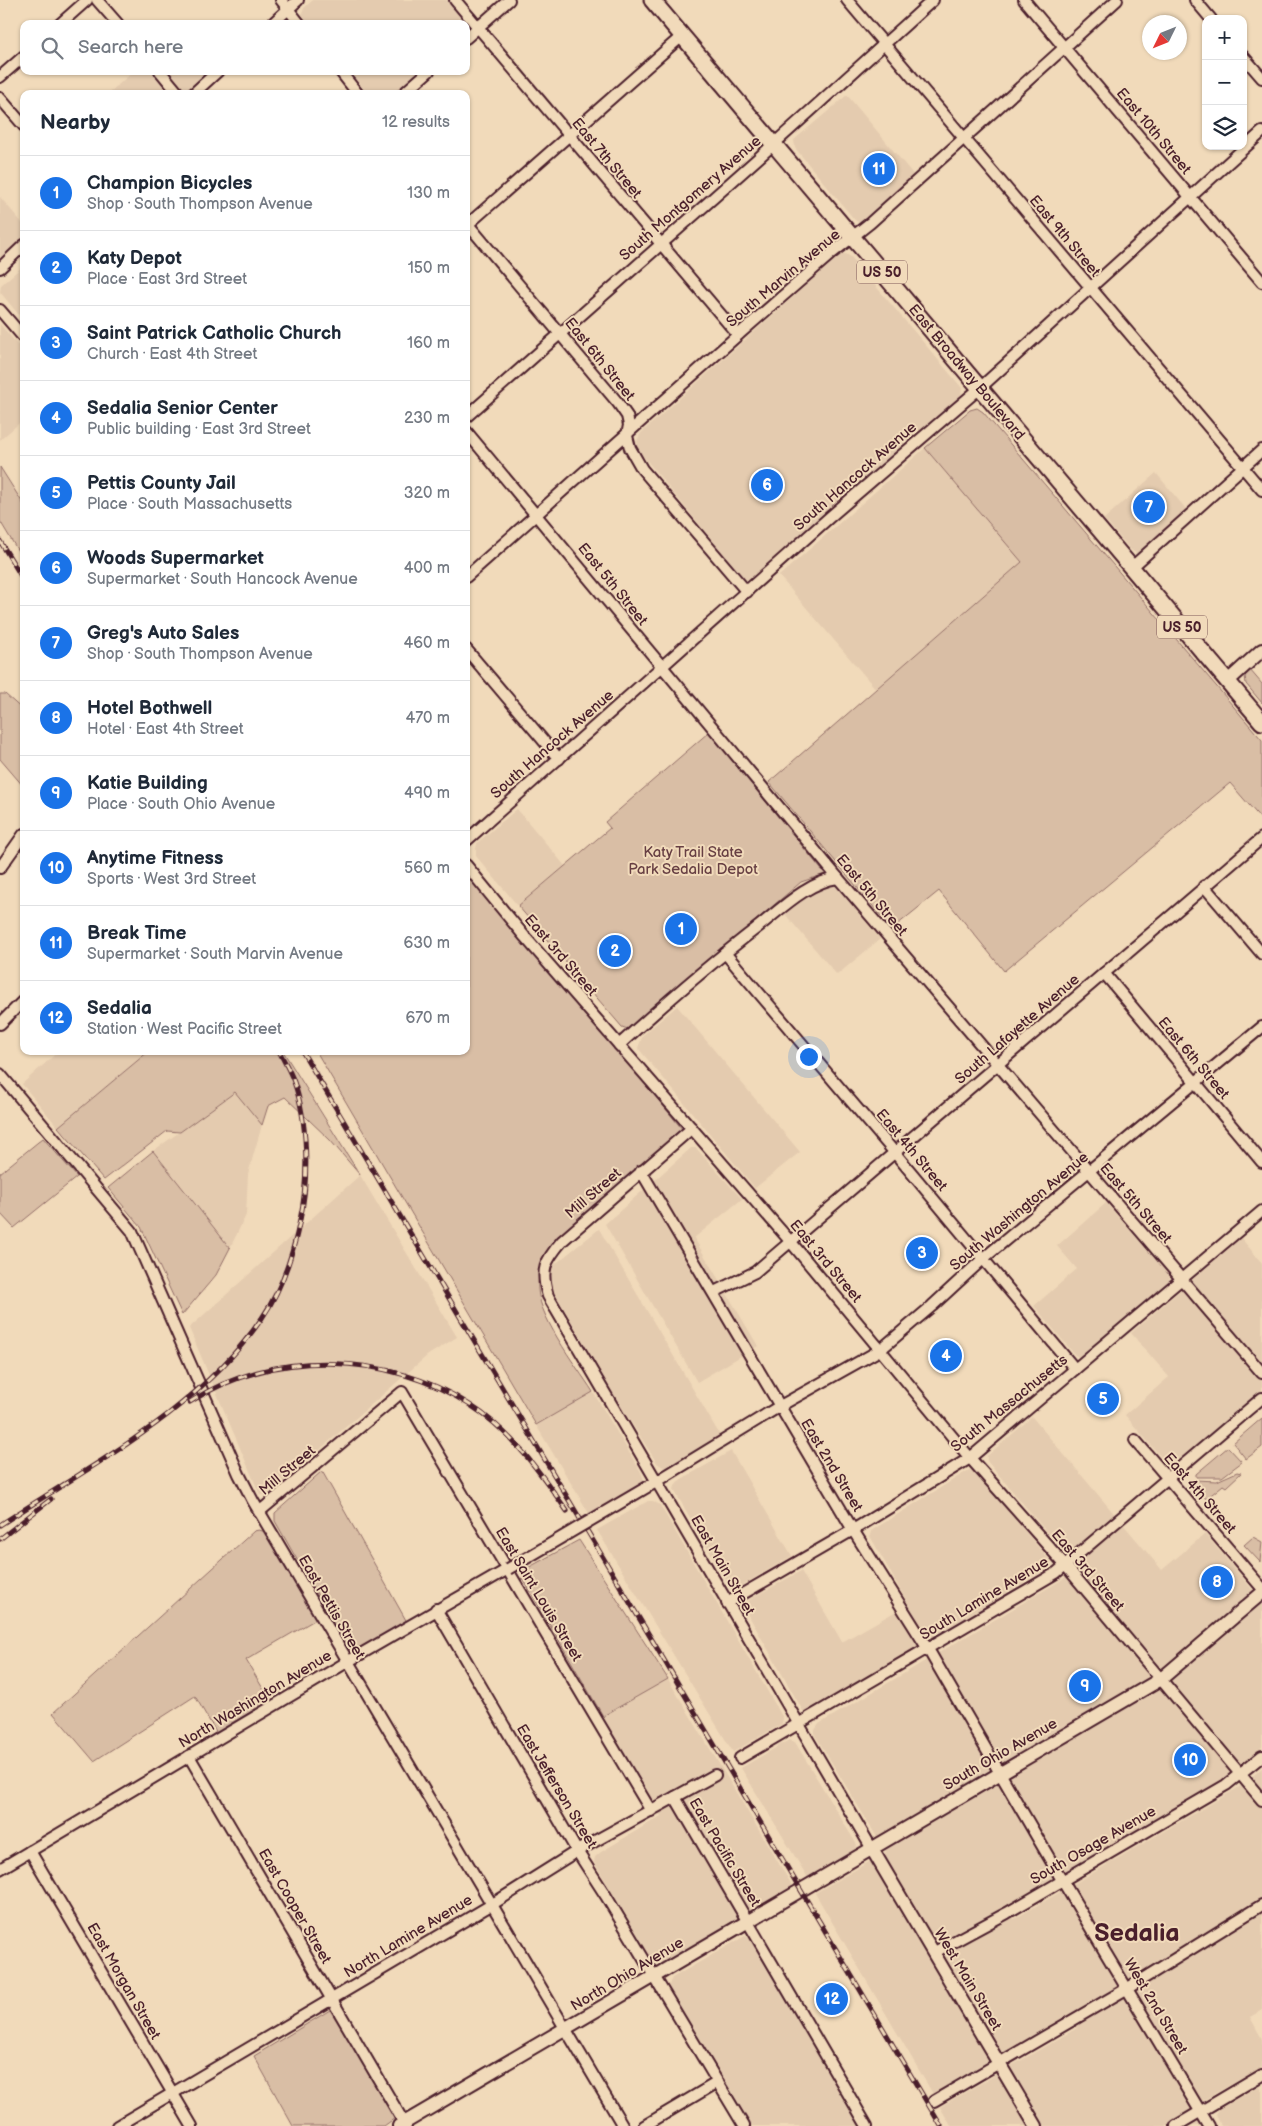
<!DOCTYPE html>
<html lang="en">
<head>
<meta charset="utf-8">
<style>
	body { margin:0; font-family:"Balsamiq Sans",sans-serif; background:#f6f6f7; color:#1f2937 }
	.controls { position:absolute; right:15px; top:15px; display:grid; overflow:hidden; border-radius:10px; box-shadow:0 1px 4px #0004 }
	.controls button { width:45px; height:45px; display:grid; place-items:center; padding:0; border:0; border-bottom:1px solid #e0e1e3; background:#fff; color:#1f2937; font:25px sans-serif }
	.compass { position:absolute; left:1142px; top:15px; width:45px; height:45px; border-radius:50%; background:#fff; box-shadow:0 1px 4px #0004; rotate:227deg }
	.you { position:absolute; left:808px; top:1056px; width:18px; height:18px; margin:-12px; border:4px solid #fff; border-radius:50%; background:#1a73e8; box-shadow:0 0 0 8px #1a73e833 }
	.badge { display:grid; place-items:center; width:32px; height:32px; border-radius:50%; background:#1a73e8; color:#fff; font-size:16px; font-weight:700 }
	.pin { position:absolute; translate:-50% -50%; border:2px solid #fff; box-shadow:0 1px 5px #0006 }
	.list { margin:0; padding:0; list-style:none }
	h2 { display:flex; justify-content:space-between; align-items:center; height:65px; margin:0; padding:0 20px; font-size:21px }
	h2 small { font-size:16px; font-weight:400; color:#747a83 }
	.list li { display:grid; grid-template-columns:32px 1fr auto; gap:15px; align-items:center; box-sizing:border-box; height:75px; padding:0 20px; border-top:1px solid #e0e1e3 }
	.list b { display:block; font-size:19px; white-space:nowrap }
	.list p { margin:0; font-size:16px; white-space:nowrap; color:#747a83 }
	.list em { font-size:16px; font-style:normal; color:#747a83 }
	.icon { flex:none; width:28px; height:28px; fill:none; stroke:currentColor; stroke-width:2; stroke-linecap:round; stroke-linejoin:round }
	.map { position:relative; flex:none; width:1262px; height:2126px; overflow:hidden }
	.search { position:absolute; background:#fff; box-shadow:0 1px 4px #0004; left:20px; top:20px; width:450px; height:55px; display:flex; align-items:center; gap:12px; box-sizing:border-box; padding:0 18px; border-radius:10px; color:#747a83; font-size:19px }
	.panel { position:absolute; background:#fff; box-shadow:0 1px 4px #0004; left:20px; top:90px; width:450px; height:965px; border-radius:10px }
	.map>svg:first-child { display:block }
	.built { fill:#e4cbaf }
	.green { fill:#d9bea5; stroke:#926e68 }
	.lines { fill:none; stroke-linecap:round; stroke-linejoin:round }
	.minor-casing { stroke:#4a1f2b; stroke-width:14 }
	.major-casing { stroke:#4a1f2b; stroke-width:16 }
	.highway-casing { stroke:#4a1f2b; stroke-width:19 }
	.minor { stroke:#f1daba; stroke-width:10 }
	.major { stroke:#f1daba; stroke-width:12 }
	.highway { stroke:#f1daba; stroke-width:15 }
	.rail-casing { stroke:#4a1f2b; stroke-width:5 }
	.rail { stroke:#f1daba; stroke-width:3; stroke-dasharray:9; stroke-linecap:butt }
	.minor-bridge-casing { stroke:#4a1f2b; stroke-width:14; stroke-linecap:butt }
	.minor-bridge { stroke:#f1daba; stroke-width:10 }
	.labels { text-anchor:middle; stroke-width:4; stroke-linejoin:round; paint-order:stroke }
	.shield { fill:#f1daba; stroke:#7c5756; stroke-width:1 }
	.shield-label { font-size:14px; font-weight:bold; fill:#4a1f2b }
	.street-label { font-size:15px; fill:#4a1f2b; stroke:#f1daba }
	.park-label { font-size:15px; fill:#673f43; stroke:#f1daba }
	.town-label { font-size:25px; font-weight:bold; fill:#4a1f2b; stroke:#f1daba }
</style>
</head>
<body>
<div class="map">
<svg width="1262" height="2126" viewBox="0 0 1262 2126">
	<rect width="100%" height="100%" fill="#f1daba"/>
	<filter id="ink" filterUnits="userSpaceOnUse"><feTurbulence type="fractalNoise" baseFrequency=".02" numOctaves="2"/><feDisplacementMap in="SourceGraphic" scale="10" xChannelSelector="R" yChannelSelector="G"/><feConvolveMatrix kernelMatrix="1 2 1 2 8 2 1 2 1" color-interpolation-filters="sRGB"/></filter>
	<g filter="url(#ink)">
		<g class="built">
			<path d="M 313,0 L 449,0 L 468,23 L 469,28 L 466,33 L 466,24 L 308,24 L 302,14 L 304,8 Z"/>
			<path d="M 134,71 L 151,71 L 171,94 L 112,94 L 110,92 Z"/>
			<path d="M 167,71 L 214,71 L 193,90 L 189,91 L 182,88 Z"/>
			<path d="M 348,71 L 424,71 L 399,94 L 368,94 Z"/>
			<path d="M 847,95 L 917,179 L 867,223 L 860,224 L 854,219 L 795,148 L 794,140 Z"/>
			<path d="M 0,197 L 24,225 L 24,243 L 0,264 Z"/>
			<path d="M 841,254 L 846,254 L 851,257 L 962,388 L 961,396 L 753,583 L 747,582 L 638,450 L 637,441 L 641,433 Z"/>
			<path d="M 24,265 L 24,321 L 0,292 L 1,285 Z"/>
			<path d="M 0,324 L 24,352 L 24,419 L 0,440 Z"/>
			<path d="M 925,448 L 1022,562 L 876,689 L 779,576 Z"/>
			<path d="M 1156,473 L 1190,514 L 1139,555 L 1131,550 L 1104,519 Z"/>
			<path d="M 517,809 L 565,866 L 518,906 L 476,856 L 476,849 L 477,843 Z"/>
			<path d="M 834,884 L 880,939 L 837,975 L 785,914 L 813,890 L 823,885 Z"/>
			<path d="M 677,1006 L 800,1152 L 755,1188 L 638,1048 L 643,1035 Z"/>
			<path d="M 59,1051 L 149,1051 L 58,1127 L 22,1084 Z"/>
			<path d="M 235,1092 L 262,1125 L 248,1174 L 246,1215 L 230,1248 L 153,1151 Z"/>
			<path d="M 691,1148 L 696,1148 L 742,1199 L 694,1238 L 758,1346 L 697,1382 L 605,1224 Z"/>
			<path d="M 360,1175 L 457,1337 L 428,1355 L 269,1494 L 260,1495 L 189,1328 Z"/>
			<path d="M 1106,1203 L 1169,1275 L 1170,1283 L 1083,1356 L 1079,1357 L 1075,1355 L 1034,1306 L 1077,1269 L 1057,1246 Z"/>
			<path d="M 599,1229 L 721,1437 L 668,1468 L 663,1467 L 657,1463 L 617,1400 L 551,1286 L 550,1277 L 554,1265 Z"/>
			<path d="M 1241,1238 L 1262,1263 L 1262,1391 L 1171,1465 L 1167,1464 L 1125,1415 L 1169,1377 L 1131,1333 Z"/>
			<path d="M 593,1392 L 641,1472 L 645,1483 L 593,1520 L 536,1425 Z"/>
			<path d="M 1032,1417 L 1162,1570 L 1205,1534 L 1262,1601 L 1262,1747 L 1226,1777 L 1007,1906 L 1014,1919 L 1241,1786 L 1262,1768 L 1262,2010 L 1250,2017 L 1262,2039 L 1262,2067 L 1193,2106 L 1204,2126 L 951,2126 L 940,2107 L 1077,2028 L 1070,2014 L 933,2094 L 815,1893 L 886,1852 L 815,1735 L 815,1730 L 819,1724 L 1063,1579 L 1077,1568 L 987,1461 L 987,1456 Z"/>
			<path d="M 731,1451 L 792,1556 L 739,1587 L 733,1587 L 728,1583 L 674,1490 L 675,1486 L 680,1480 Z"/>
			<path d="M 969,1470 L 974,1471 L 1050,1561 L 1051,1566 L 933,1637 L 927,1635 L 923,1630 L 870,1536 L 871,1531 Z"/>
			<path d="M 648,1501 L 653,1501 L 660,1505 L 783,1718 L 782,1724 L 733,1752 L 597,1530 Z"/>
			<path d="M 801,1571 L 842,1642 L 898,1610 L 919,1645 L 918,1649 L 807,1712 L 803,1711 L 745,1609 L 747,1602 L 752,1598 Z"/>
			<path d="M 668,1679 L 793,1887 L 662,1964 L 654,1962 L 594,1862 L 595,1857 L 601,1852 L 661,1816 L 603,1716 Z"/>
			<path d="M 789,1740 L 795,1742 L 857,1845 L 856,1849 L 808,1878 L 741,1768 Z"/>
			<path d="M 745,1936 L 752,1939 L 861,2126 L 750,2126 L 668,1987 L 672,1978 Z"/>
			<path d="M 1259,2086 L 1262,2091 L 1262,2126 L 1221,2126 L 1216,2114 L 1219,2109 Z"/>
		</g>
		<g class="green">
			<path d="M 977,408 L 983,412 L 1262,740 L 1262,820 L 1230,783 L 1004,971 L 939,891 L 892,929 L 769,782 L 1022,562 L 925,448 L 970,410 Z"/>
			<path d="M 0,467 L 24,505 L 24,561 L 0,521 Z"/>
			<path d="M 1250,670 L 1262,684 L 1262,703 L 1246,684 L 1245,676 Z"/>
			<path d="M 0,694 L 5,694 L 24,711 L 24,787 L 0,759 Z"/>
			<path d="M 709,732 L 825,874 L 801,882 L 628,1029 L 622,1027 L 518,906 L 610,828 L 605,822 Z"/>
			<path d="M 466,874 L 603,1033 L 683,1130 L 554,1252 C 547,1262 540,1270 538,1283 C 535,1314 576,1365 593,1392 L 536,1425 L 316,1051 L 466,1051 Z"/>
			<path d="M 149,1051 L 283,1051 L 360,1175 L 330,1140 L 285,1097 L 268,1106 L 262,1125 L 235,1092 L 180,1132 L 167,1131 L 104,1180 L 58,1127 Z"/>
			<path d="M 43,1138 L 77,1177 L 14,1228 L 0,1213 L 0,1173 Z"/>
			<path d="M 153,1151 L 230,1248 L 216,1275 L 182,1315 L 141,1227 L 108,1188 Z"/>
			<path d="M 1262,1418 L 1262,1447 L 1246,1459 L 1233,1443 Z"/>
			<path d="M 1228,1447 L 1242,1462 L 1222,1477 L 1196,1477 L 1196,1474 Z"/>
			<path d="M 322,1471 L 407,1622 L 357,1651 L 351,1651 L 347,1647 L 275,1521 L 275,1513 Z"/>
			<path d="M 1237,1472 L 1241,1473 L 1226,1487 L 1223,1485 L 1206,1499 L 1193,1483 L 1195,1480 L 1217,1481 Z"/>
			<path d="M 259,1530 L 266,1532 L 318,1618 L 246,1660 L 271,1702 L 217,1734 L 195,1696 L 94,1761 L 53,1713 L 254,1531 Z"/>
			<path d="M 1253,1537 L 1262,1542 L 1260,1562 L 1244,1545 Z"/>
			<path d="M 579,1540 L 668,1679 L 603,1716 L 523,1579 L 524,1570 Z"/>
			<path d="M 330,2010 L 335,2013 L 394,2113 L 395,2118 L 384,2126 L 293,2126 L 254,2056 Z"/>
		</g>
		<g class="lines">
			<defs>
				<g id="minor">
					<path d="M 97,0 L 118,24"/>
					<path d="M 281,0 L 300,24"/>
					<path d="M 455,0 L 738,335"/>
					<path d="M 847,0 L 1262,490"/>
					<path d="M 1024,0 L 1262,282"/>
					<path d="M 1195,0 L 1211,19"/>
					<path d="M 60,24 L 87,0"/>
					<path d="M 272,24 L 298,0"/>
					<path d="M 466,38 L 509,0"/>
					<path d="M 1243,56 L 1262,78"/>
					<path d="M 160,71 L 179,94"/>
					<path d="M 340,71 L 358,94"/>
					<path d="M 0,77 L 24,56"/>
					<path d="M 193,94 L 218,71"/>
					<path d="M 403,94 L 429,71"/>
					<path d="M 0,98 L 24,126"/>
					<path d="M 466,222 L 618,403 L 627,416 L 629,425 L 627,436 L 630,448 L 642,469 L 747,592"/>
					<path d="M 466,226 L 682,36"/>
					<path d="M 0,268 L 24,245"/>
					<path d="M 0,310 L 24,338"/>
					<path d="M 466,417 L 755,161 L 933,0"/>
					<path d="M 466,431 L 838,878 L 1262,1373"/>
					<path d="M 1131,568 L 1262,450"/>
					<path d="M 466,577 L 738,335 L 832,253 L 870,223 L 1117,0"/>
					<path d="M 466,649 L 559,759"/>
					<path d="M 466,841 L 831,516 L 980,388 L 1262,132"/>
					<path d="M 466,865 L 525,937 L 790,1241 L 970,1458 L 1066,1566 L 1262,1800"/>
					<path d="M 0,868 L 24,834"/>
					<path d="M 1204,886 L 1262,954"/>
					<path d="M 725,953 L 895,1153 L 1075,1369"/>
					<path d="M 1104,973 L 1262,1162"/>
					<path d="M 0,1024 L 24,1000"/>
					<path d="M 619,1045 C 664,1004 710,964 758,927 C 782,908 808,882 838,878"/>
					<path d="M 0,1074 L 132,1231 L 239,1474 L 253,1501 L 623,2126"/>
					<path d="M 692,1128 L 562,1241 C 545,1261 540,1270 548,1296 L 872,1849"/>
					<path d="M 641,1171 L 853,1530 L 928,1649 L 1062,1880 L 1209,2126"/>
					<path d="M 714,1292 L 755,1272 L 1262,838"/>
					<path d="M 1135,1440 L 1262,1588"/>
					<path d="M 651,1485 L 780,1406 L 880,1350 L 932,1306 L 984,1258 L 1262,1027"/>
					<path d="M 259,1512 L 402,1392 L 651,1811"/>
					<path d="M 727,1603 L 853,1530 L 970,1458 L 1262,1211"/>
					<path d="M 436,1609 L 577,1851 L 606,1896 L 744,2126"/>
					<path d="M 189,1756 L 406,2126"/>
					<path d="M 740,1758 L 1056,1573 L 1262,1398"/>
					<path d="M 675,1797 L 867,2126"/>
					<path d="M 30,1851 L 192,2126"/>
					<path d="M 0,1869 L 347,1662 L 508,1569"/>
					<path d="M 933,1953 L 1007,1913 L 1226,1785 L 1262,1756"/>
					<path d="M 934,2101 L 1128,1988 L 1262,1905"/>
					<path d="M 117,2126 L 491,1905 L 577,1851 L 715,1775"/>
					<path d="M 644,2126 L 718,2082"/>
					<path d="M 1176,2126 L 1262,2075"/>
				</g>
				<g id="major">
					<path d="M 1228,681 L 1262,650"/>
					<path d="M 872,1849 L 1036,2126"/>
					<path d="M 399,2126 L 1161,1679 L 1262,1593"/>
				</g>
				<path id="highway" d="M 652,0 L 1262,722"/>
			</defs>
			<use href="#minor" class="minor-casing"/>
			<use href="#major" class="major-casing"/>
			<use href="#highway" class="highway-casing"/>
			<use href="#minor" class="minor"/>
			<use href="#major" class="major"/>
			<use href="#highway" class="highway"/>
			<defs>
				<g id="rail">
					<path d="M 0,541 L 24,581"/>
					<path d="M 302,1051 L 941,2126"/>
					<path d="M 190,1402 C 272,1348 389,1352 470,1405 C 511,1431 540,1472 567,1511"/>
					<path d="M 0,1525 C 91,1465 200,1410 262,1318 C 282,1289 293,1254 300,1220 C 309,1180 308,1121 294,1082 C 290,1071 284,1061 279,1051"/>
					<path d="M 0,1539 L 51,1499"/>
				</g>
			</defs>
			<use href="#rail" class="rail-casing"/>
			<use href="#rail" class="rail"/>
			<defs>
				<path id="minor-bridge" d="M 508,1569 L 649,1486"/>
			</defs>
			<use href="#minor-bridge" class="minor-bridge-casing"/>
			<use href="#minor-bridge" class="minor-bridge"/>
		</g>
	</g>
	<g class="labels">
		<g class="shield">
			<rect x="857" y="260.5" width="50" height="23" rx="4"/>
			<rect x="1157" y="615.5" width="50" height="23" rx="4"/>
		</g>
		<g class="shield-label">
			<text x="882" y="277">US 50</text>
			<text x="1182" y="632">US 50</text>
		</g>
		<g class="street-label">
			<text transform="translate(1154 131) rotate(50)" y="5">East 10th Street</text>
			<text transform="translate(607 158) rotate(50)" y="5">East 7th Street</text>
			<text transform="translate(690 198) rotate(-41)" y="5">South Montgomery Avenue</text>
			<text transform="translate(1065 236) rotate(50)" y="5">East 9th Street</text>
			<text transform="translate(783 278) rotate(-40)" y="5">South Marvin Avenue</text>
			<text transform="translate(600 359) rotate(51)" y="5">East 6th Street</text>
			<text transform="translate(967 372) rotate(50)" y="5">East Broadway Boulevard</text>
			<text transform="translate(855 476) rotate(-41)" y="5">South Hancock Avenue</text>
			<text transform="translate(613 584) rotate(51)" y="5">East 5th Street</text>
			<text transform="translate(552 744) rotate(-41)" y="5">South Hancock Avenue</text>
			<text transform="translate(872 895) rotate(50)" y="5">East 5th Street</text>
			<text transform="translate(561 955) rotate(49)" y="5">East 3rd Street</text>
			<text transform="translate(1017 1029) rotate(-41)" y="5">South Lafayette Avenue</text>
			<text transform="translate(1194 1058) rotate(50)" y="5">East 6th Street</text>
			<text transform="translate(912 1150) rotate(50)" y="5">East 4th Street</text>
			<text transform="translate(593 1193) rotate(-41)" y="5">Mill Street</text>
			<text transform="translate(1136 1203) rotate(49)" y="5">East 5th Street</text>
			<text transform="translate(1019 1211) rotate(-40)" y="5">South Washington Avenue</text>
			<text transform="translate(826 1261) rotate(50)" y="5">East 3rd Street</text>
			<text transform="translate(1009 1403) rotate(-39)" y="5">South Massachusetts</text>
			<text transform="translate(832 1465) rotate(59)" y="5">East 2nd Street</text>
			<text transform="translate(287 1470) rotate(-40)" y="5">Mill Street</text>
			<text transform="translate(1200 1493) rotate(49)" y="5">East 4th Street</text>
			<text transform="translate(723 1565) rotate(60)" y="5">East Main Street</text>
			<text transform="translate(1088 1570) rotate(49)" y="5">East 3rd Street</text>
			<text transform="translate(539 1594) rotate(59)" y="5">East Saint Louis Street</text>
			<text transform="translate(984 1598) rotate(-31)" y="5">South Lamine Avenue</text>
			<text transform="translate(332 1607) rotate(60)" y="5">East Pettis Street</text>
			<text transform="translate(255 1699) rotate(-31)" y="5">North Washington Avenue</text>
			<text transform="translate(1000 1754) rotate(-30)" y="5">South Ohio Avenue</text>
			<text transform="translate(557 1786) rotate(59)" y="5">East Jefferson Street</text>
			<text transform="translate(1093 1845) rotate(-30)" y="5">South Osage Avenue</text>
			<text transform="translate(725 1852) rotate(59)" y="5">East Pacific Street</text>
			<text transform="translate(295 1906) rotate(60)" y="5">East Cooper Street</text>
			<text transform="translate(408 1936) rotate(-31)" y="5">North Lamine Avenue</text>
			<text transform="translate(627 1974) rotate(-31)" y="5">North Ohio Avenue</text>
			<text transform="translate(968 1979) rotate(59)" y="5">West Main Street</text>
			<text transform="translate(124 1981) rotate(60)" y="5">East Morgan Street</text>
			<text transform="translate(1156 2006) rotate(59)" y="5">West 2nd Street</text>
		</g>
		<g class="park-label">
			<text x="693" y="857">Katy Trail State<tspan x="693" dy="17">Park Sedalia Depot</tspan></text>
		</g>
		<g class="town-label">
			<text x="1137" y="1941">Sedalia</text>
		</g>
	</g>
</svg>
<div class="controls">
<button>+</button>
<button>−</button>
<button><svg class="icon" aria-label="layers" viewBox="0 0 24 24"><path d="M12 4l9 5-9 5-9-5zM3 14l9 5 9-5"/></svg></button>
</div>
<svg class="compass" viewBox="-18 -18 36 36"><path d="M0-13l5 13h-10z" fill="#e53935"/><path d="M0 13l5-13h-10z" fill="#747a83"/></svg>
<div class="you"></div>
<div class="pin badge" style="left:681px;top:929px">1</div>
<div class="pin badge" style="left:615px;top:951px">2</div>
<div class="pin badge" style="left:922px;top:1253px">3</div>
<div class="pin badge" style="left:946px;top:1356px">4</div>
<div class="pin badge" style="left:1103px;top:1399px">5</div>
<div class="pin badge" style="left:767px;top:485px">6</div>
<div class="pin badge" style="left:1149px;top:507px">7</div>
<div class="pin badge" style="left:1217px;top:1582px">8</div>
<div class="pin badge" style="left:1085px;top:1686px">9</div>
<div class="pin badge" style="left:1190px;top:1760px">10</div>
<div class="pin badge" style="left:879px;top:169px">11</div>
<div class="pin badge" style="left:832px;top:1999px">12</div>
<div class="search"><svg class="icon" aria-label="search" viewBox="0 0 24 24"><circle cx="10" cy="10" r="6"/><path d="M15 15l6 6"/></svg>Search here</div>
<section class="panel">
<h2>Nearby<small>12 results</small></h2>
<ul class="list">
<li><span class="badge">1</span><div><b>Champion Bicycles</b><p>Shop · South Thompson Avenue</p></div><em>130 m</em></li>
<li><span class="badge">2</span><div><b>Katy Depot</b><p>Place · East 3rd Street</p></div><em>150 m</em></li>
<li><span class="badge">3</span><div><b>Saint Patrick Catholic Church</b><p>Church · East 4th Street</p></div><em>160 m</em></li>
<li><span class="badge">4</span><div><b>Sedalia Senior Center</b><p>Public building · East 3rd Street</p></div><em>230 m</em></li>
<li><span class="badge">5</span><div><b>Pettis County Jail</b><p>Place · South Massachusetts</p></div><em>320 m</em></li>
<li><span class="badge">6</span><div><b>Woods Supermarket</b><p>Supermarket · South Hancock Avenue</p></div><em>400 m</em></li>
<li><span class="badge">7</span><div><b>Greg's Auto Sales</b><p>Shop · South Thompson Avenue</p></div><em>460 m</em></li>
<li><span class="badge">8</span><div><b>Hotel Bothwell</b><p>Hotel · East 4th Street</p></div><em>470 m</em></li>
<li><span class="badge">9</span><div><b>Katie Building</b><p>Place · South Ohio Avenue</p></div><em>490 m</em></li>
<li><span class="badge">10</span><div><b>Anytime Fitness</b><p>Sports · West 3rd Street</p></div><em>560 m</em></li>
<li><span class="badge">11</span><div><b>Break Time</b><p>Supermarket · South Marvin Avenue</p></div><em>630 m</em></li>
<li><span class="badge">12</span><div><b>Sedalia</b><p>Station · West Pacific Street</p></div><em>670 m</em></li>
</ul>
</section>
</div>
</body>
</html>
